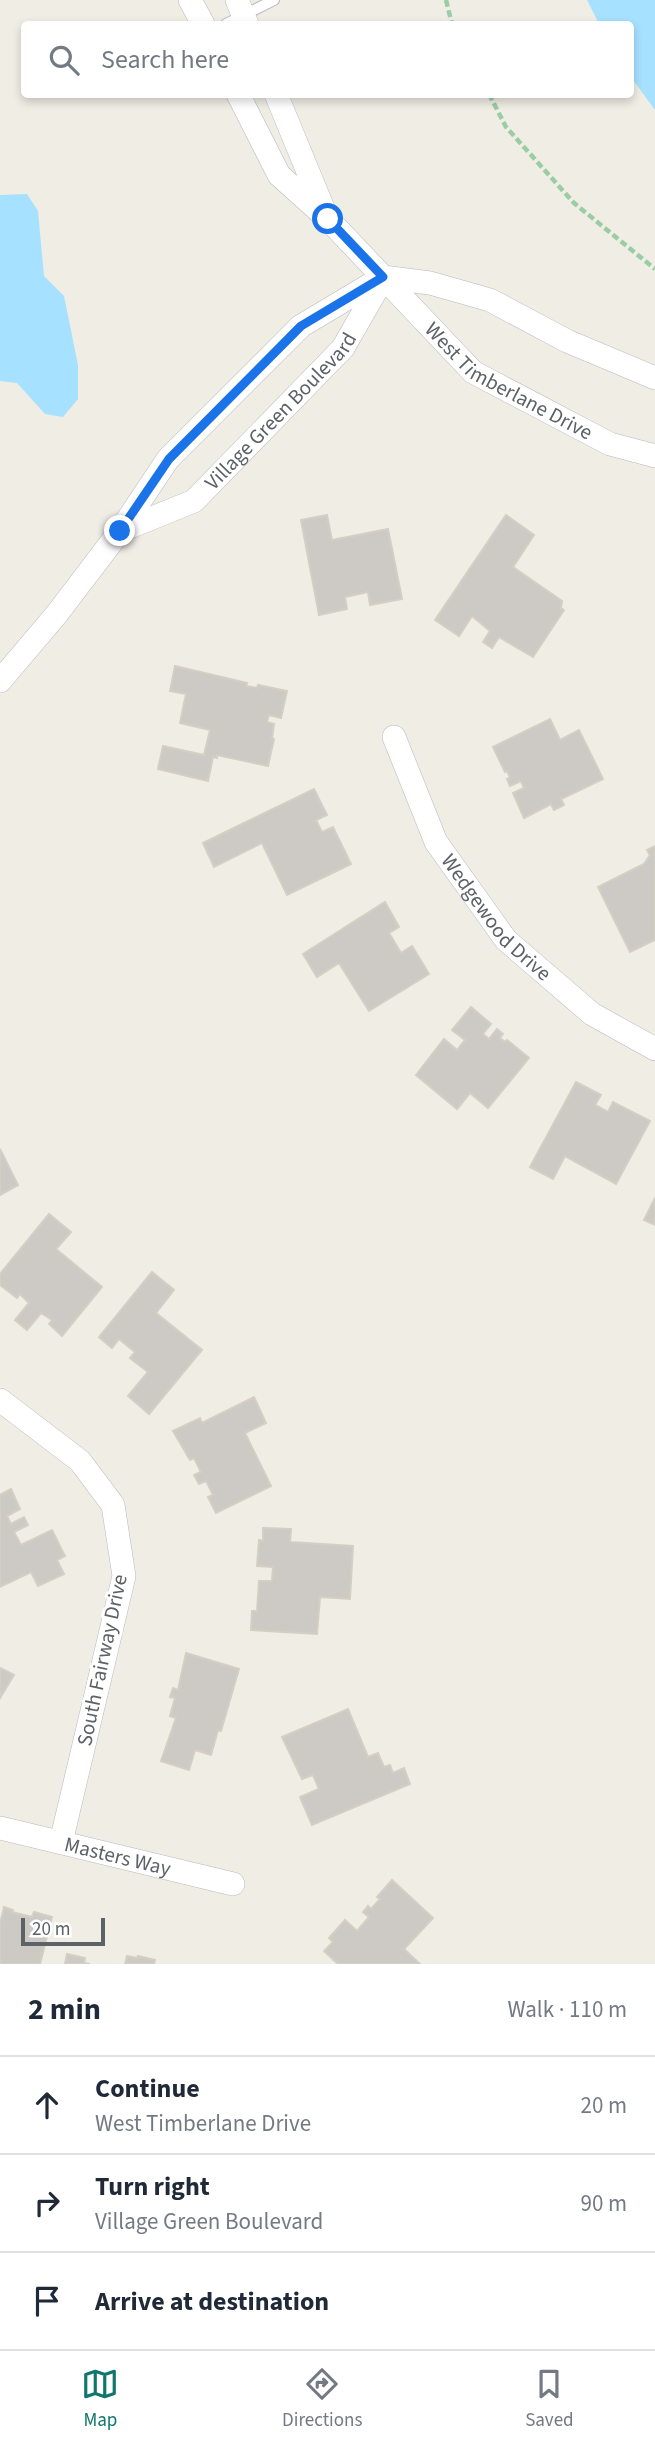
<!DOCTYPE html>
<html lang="en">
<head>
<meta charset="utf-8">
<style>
	body { margin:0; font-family:"Source Sans 3",sans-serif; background:#f2f2f3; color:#1f2937 }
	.scale { position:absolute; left:21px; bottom:18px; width:84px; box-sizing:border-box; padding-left:7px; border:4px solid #5d6267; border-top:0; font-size:19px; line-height:24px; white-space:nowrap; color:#5d6267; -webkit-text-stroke:5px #fff; paint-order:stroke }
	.stop { position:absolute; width:21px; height:21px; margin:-16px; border:5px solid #1a73e8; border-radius:50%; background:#fff }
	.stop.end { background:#1a73e8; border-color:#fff; box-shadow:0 2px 7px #0008 }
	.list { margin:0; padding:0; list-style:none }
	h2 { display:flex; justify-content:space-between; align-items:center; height:91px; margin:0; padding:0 28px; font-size:30px }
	h2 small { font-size:23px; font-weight:400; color:#747a83 }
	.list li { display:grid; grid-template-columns:46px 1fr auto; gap:21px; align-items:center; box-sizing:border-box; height:98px; padding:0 28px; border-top:2px solid #e0e1e3 }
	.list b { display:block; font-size:26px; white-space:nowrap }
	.list p { margin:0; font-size:23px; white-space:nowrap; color:#747a83 }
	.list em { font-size:23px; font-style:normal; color:#747a83 }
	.icon { flex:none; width:38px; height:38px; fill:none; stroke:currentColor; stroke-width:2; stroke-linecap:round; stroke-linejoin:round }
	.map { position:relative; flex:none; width:655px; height:1964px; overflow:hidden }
	.search { position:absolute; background:#fff; box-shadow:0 4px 10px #0003; left:21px; right:21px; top:21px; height:77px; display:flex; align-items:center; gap:18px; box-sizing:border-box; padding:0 24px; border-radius:7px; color:#747a83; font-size:26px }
	.sheet { height:385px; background:#fff }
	nav { display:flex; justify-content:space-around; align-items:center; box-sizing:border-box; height:98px; border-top:2px solid #e0e1e3; background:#fff; font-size:19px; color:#747a83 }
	nav a { display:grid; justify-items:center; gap:4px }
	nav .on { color:#0f766e }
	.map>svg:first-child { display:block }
	.water { fill:#a6e1ff }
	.building { fill:#cdc9c4; stroke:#d5cec3; stroke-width:2 }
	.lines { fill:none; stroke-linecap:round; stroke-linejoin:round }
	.service-casing { stroke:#b6b9bd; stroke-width:12 }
	.minor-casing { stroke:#b6b9bd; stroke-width:24 }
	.path { stroke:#9acda4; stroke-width:4.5; stroke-dasharray:7 3.5; stroke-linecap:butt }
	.service { stroke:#fff; stroke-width:10 }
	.minor { stroke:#fff; stroke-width:23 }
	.route { stroke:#1a73e8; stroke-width:9 }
	.labels { text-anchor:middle; stroke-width:6; stroke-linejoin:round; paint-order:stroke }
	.street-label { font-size:21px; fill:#5d6267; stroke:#fff }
</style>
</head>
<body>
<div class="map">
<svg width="655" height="1964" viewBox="0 0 655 1964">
	<rect width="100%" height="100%" fill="#f0ede5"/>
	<g class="water">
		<path d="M 587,0 L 655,0 L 655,110 L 631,77 L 630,24 L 599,24 Z"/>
		<path d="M 27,194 L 38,211 L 44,276 L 64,296 L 78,365 L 78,399 L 63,417 L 45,414 L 17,383 L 0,381 L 0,195 Z"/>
	</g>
	<g class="building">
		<path d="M 327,515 L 332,540 L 388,529 L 402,599 L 370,605 L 368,592 L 345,597 L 347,609 L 319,615 L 301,520 Z"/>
		<path d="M 506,515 L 534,535 L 513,567 L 562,601 L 561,608 L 564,610 L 533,657 L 499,637 L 492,648 L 483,642 L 490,631 L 472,616 L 459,636 L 435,620 Z"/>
		<path d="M 175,666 L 247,683 L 246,686 L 257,688 L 258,685 L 287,691 L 281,718 L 269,715 L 267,722 L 274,724 L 272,738 L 274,739 L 268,766 L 217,755 L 217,758 L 213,757 L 208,781 L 158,769 L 163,746 L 204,755 L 210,730 L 180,723 L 186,694 L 170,691 Z"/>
		<path d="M 550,719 L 560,740 L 579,730 L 603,779 L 561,799 L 564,805 L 554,810 L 551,804 L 524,818 L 513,793 L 524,788 L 521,781 L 510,786 L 507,779 L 510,777 L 507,771 L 505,772 L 493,747 Z"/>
		<path d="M 314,789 L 327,815 L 316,820 L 322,832 L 333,827 L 351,864 L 287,895 L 262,843 L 214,867 L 203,843 Z"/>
		<path d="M 655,846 L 655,940 L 630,952 L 598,887 L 644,864 L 650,855 L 647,850 Z"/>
		<path d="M 385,902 L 399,927 L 389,933 L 401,953 L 412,946 L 429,974 L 369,1011 L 339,963 L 317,977 L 303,954 Z"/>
		<path d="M 471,1007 L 491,1024 L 483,1034 L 489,1039 L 497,1029 L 503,1034 L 500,1038 L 505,1042 L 507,1040 L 529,1058 L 488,1108 L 470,1093 L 457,1109 L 416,1075 L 444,1039 L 457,1050 L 465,1040 L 452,1030 Z"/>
		<path d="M 576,1082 L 601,1095 L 595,1105 L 608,1112 L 613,1102 L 650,1121 L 616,1184 L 565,1156 L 553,1179 L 530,1167 Z"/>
		<path d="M 0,1149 L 18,1185 L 0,1195 Z"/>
		<path d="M 655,1198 L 655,1225 L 644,1220 Z"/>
		<path d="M 49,1214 L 71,1232 L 56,1249 L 102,1287 L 62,1336 L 49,1324 L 52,1320 L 41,1313 L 27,1330 L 15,1320 L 29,1303 L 20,1294 L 17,1298 L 0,1285 L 0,1274 Z"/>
		<path d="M 152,1272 L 174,1290 L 156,1313 L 202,1350 L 149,1414 L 128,1396 L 148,1372 L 130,1358 L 135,1352 L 119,1339 L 112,1348 L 99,1337 Z"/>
		<path d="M 254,1397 L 266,1423 L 245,1433 L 271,1486 L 216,1513 L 208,1497 L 213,1495 L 206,1481 L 199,1484 L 194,1475 L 201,1472 L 194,1458 L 190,1460 L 173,1431 L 200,1418 L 202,1423 Z"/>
		<path d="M 11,1489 L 20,1509 L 7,1516 L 11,1524 L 24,1517 L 28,1525 L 14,1532 L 21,1545 L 52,1530 L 65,1556 L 57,1560 L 64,1574 L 38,1586 L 31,1572 L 0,1587 L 0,1495 Z"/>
		<path d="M 263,1528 L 291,1529 L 290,1542 L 353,1546 L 350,1599 L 320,1597 L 317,1634 L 251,1630 L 252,1611 L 257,1611 L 259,1581 L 272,1581 L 273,1567 L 257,1566 L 259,1540 L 263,1541 Z"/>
		<path d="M 186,1653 L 239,1669 L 221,1731 L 218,1730 L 211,1755 L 195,1750 L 189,1770 L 161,1761 L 176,1718 L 170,1716 L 175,1698 L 170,1697 L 173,1688 L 178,1690 Z"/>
		<path d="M 0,1668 L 14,1675 L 0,1698 Z"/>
		<path d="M 348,1709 L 368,1757 L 378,1753 L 384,1767 L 390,1765 L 393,1773 L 404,1768 L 410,1784 L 312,1825 L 300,1797 L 319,1789 L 313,1775 L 302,1779 L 282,1737 Z"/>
		<path d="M 392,1880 L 433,1918 L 404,1949 L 420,1964 L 338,1964 L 324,1951 L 333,1942 L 329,1938 L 345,1920 L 357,1931 L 369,1917 L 363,1912 L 368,1906 L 371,1909 L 380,1899 L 377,1897 Z"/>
		<path d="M 4,1907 L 13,1910 L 12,1912 L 32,1917 L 34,1912 L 52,1917 L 40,1964 L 0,1964 L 0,1924 Z"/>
		<path d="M 67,1954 L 85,1958 L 84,1963 L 90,1964 L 65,1964 Z"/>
		<path d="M 127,1956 L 137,1958 L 138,1956 L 155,1960 L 154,1964 L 125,1964 Z"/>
	</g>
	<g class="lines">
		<defs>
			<path id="service" d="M 226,24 L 274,0"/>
			<g id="minor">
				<path d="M 190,0 L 203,24"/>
				<path d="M 237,0 L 247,24"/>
				<path id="s1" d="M 238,94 L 279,175 L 328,219 L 473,372 L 610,444 L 655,456"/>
				<path d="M 276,94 L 325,213"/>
				<path d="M 383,277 L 430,283 L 490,300 L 567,341 L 655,378"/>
				<path id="s2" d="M 120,531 L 194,501 L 343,348 L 382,280"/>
				<path d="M 0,681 L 56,615 L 120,531 L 168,459 L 301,326 L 383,277"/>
				<path id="s3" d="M 394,737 L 436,842 L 506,940 L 592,1014 L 655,1049"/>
				<path d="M 0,1400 L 80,1461 L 113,1505 L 124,1576 L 61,1842"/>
				<path id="s4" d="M 0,1828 L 233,1884"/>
			</g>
		</defs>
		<use href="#service" class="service-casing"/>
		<use href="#minor" class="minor-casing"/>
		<g class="path">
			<path d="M 446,0 L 452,24"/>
			<path d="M 489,94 L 506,127 L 574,203 L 655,269"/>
		</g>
		<use href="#service" class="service"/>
		<use href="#minor" class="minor"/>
	</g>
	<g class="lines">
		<path class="route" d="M 120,531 L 169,459 L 301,326 L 383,277 L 328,219"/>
	</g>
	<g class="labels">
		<g class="street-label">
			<text dy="7" stroke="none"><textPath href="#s1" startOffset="402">West Timberlane Drive</textPath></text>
			<text dy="7" stroke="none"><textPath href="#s2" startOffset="205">Village Green Boulevard</textPath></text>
			<text dy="7" stroke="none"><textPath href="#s3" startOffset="210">Wedgewood Drive</textPath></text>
			<text transform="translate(102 1660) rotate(-78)" y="7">South Fairway Drive</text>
			<text dy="7" stroke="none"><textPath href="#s4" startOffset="121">Masters Way</textPath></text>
		</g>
	</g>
</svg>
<div class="scale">20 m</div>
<div class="stop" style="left:328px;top:219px"></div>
<div class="stop end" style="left:120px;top:531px"></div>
<div class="search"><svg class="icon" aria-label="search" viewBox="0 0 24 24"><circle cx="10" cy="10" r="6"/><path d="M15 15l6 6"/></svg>Search here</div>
</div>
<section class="sheet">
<h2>2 min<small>Walk · 110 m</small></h2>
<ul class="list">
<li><svg class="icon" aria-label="ahead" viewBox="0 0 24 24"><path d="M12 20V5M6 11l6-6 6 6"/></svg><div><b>Continue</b><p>West Timberlane Drive</p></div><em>20 m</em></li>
<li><svg class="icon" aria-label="right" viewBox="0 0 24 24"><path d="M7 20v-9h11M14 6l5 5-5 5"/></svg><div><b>Turn right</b><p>Village Green Boulevard</p></div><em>90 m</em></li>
<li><svg class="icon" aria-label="arrive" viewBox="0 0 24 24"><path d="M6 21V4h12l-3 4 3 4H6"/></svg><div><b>Arrive at destination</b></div></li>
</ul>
</section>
<nav>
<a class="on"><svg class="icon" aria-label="map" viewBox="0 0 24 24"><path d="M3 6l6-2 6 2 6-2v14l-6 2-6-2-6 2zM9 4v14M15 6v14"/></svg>Map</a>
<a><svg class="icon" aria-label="directions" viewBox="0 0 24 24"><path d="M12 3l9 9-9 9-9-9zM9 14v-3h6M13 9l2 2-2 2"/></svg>Directions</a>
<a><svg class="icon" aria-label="saved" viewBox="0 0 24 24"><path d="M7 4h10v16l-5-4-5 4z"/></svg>Saved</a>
</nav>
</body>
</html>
